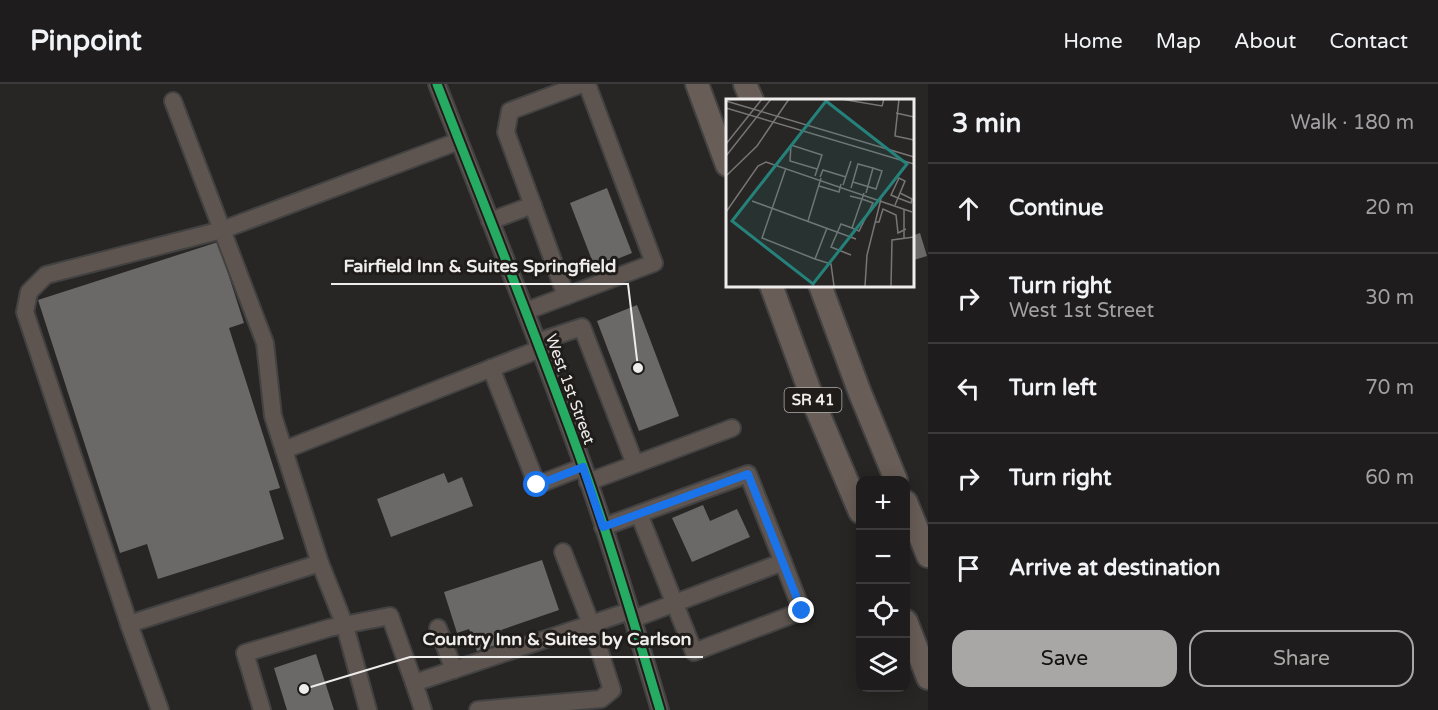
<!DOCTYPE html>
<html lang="en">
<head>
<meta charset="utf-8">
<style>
	body { margin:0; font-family:"Varela Round",sans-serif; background:#2b2929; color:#f1f3f6 }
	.controls { position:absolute; right:18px; bottom:18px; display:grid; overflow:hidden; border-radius:12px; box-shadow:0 3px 15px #0003 }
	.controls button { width:54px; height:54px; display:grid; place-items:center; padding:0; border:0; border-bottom:2px solid #3c3a3b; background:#1e1c1c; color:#f1f3f6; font:30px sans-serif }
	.stop { position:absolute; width:18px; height:18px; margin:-14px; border:4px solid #1a73e8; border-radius:50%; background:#fff }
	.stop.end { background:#1a73e8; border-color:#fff; box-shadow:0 2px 6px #0008 }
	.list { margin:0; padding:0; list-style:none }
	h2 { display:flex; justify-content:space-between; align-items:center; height:78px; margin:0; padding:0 24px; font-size:26px }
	h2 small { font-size:20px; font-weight:400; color:#a1a1a3 }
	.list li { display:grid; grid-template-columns:39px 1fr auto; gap:18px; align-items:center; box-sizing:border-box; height:90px; padding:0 24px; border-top:2px solid #3c3a3b }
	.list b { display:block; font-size:22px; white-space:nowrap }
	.list p { margin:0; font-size:20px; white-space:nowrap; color:#a1a1a3 }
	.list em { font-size:20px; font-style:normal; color:#a1a1a3 }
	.actions { display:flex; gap:12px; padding:18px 24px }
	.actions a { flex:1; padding:14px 0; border:2px solid #a9a7a6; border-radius:18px; text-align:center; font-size:21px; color:#a9a7a6 }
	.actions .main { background:#a9a7a6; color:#111 }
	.icon { flex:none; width:33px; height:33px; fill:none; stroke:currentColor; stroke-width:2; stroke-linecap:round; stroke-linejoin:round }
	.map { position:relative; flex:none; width:928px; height:626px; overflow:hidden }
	header { display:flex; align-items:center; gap:36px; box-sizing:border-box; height:84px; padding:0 30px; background:#1e1c1c; border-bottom:2px solid #3c3a3b }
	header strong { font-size:28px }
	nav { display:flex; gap:33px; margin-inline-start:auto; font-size:21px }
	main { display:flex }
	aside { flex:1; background:#1e1c1c }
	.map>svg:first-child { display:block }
	.building { fill:#6b6968 }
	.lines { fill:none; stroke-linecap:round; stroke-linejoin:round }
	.minor-casing { stroke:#434242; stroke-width:20 }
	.major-casing { stroke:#434242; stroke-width:26 }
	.minor { stroke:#5e5550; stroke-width:16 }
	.major { stroke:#695d57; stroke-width:22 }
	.cycleway-casing { stroke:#1f1c1a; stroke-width:13 }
	.cycleway { stroke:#26ab63; stroke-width:9 }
	.route { stroke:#1a73e8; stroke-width:8 }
	.labels { text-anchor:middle; stroke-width:6; stroke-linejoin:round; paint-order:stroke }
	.shield { fill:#1f1c1a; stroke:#b1aead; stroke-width:1.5 }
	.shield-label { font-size:15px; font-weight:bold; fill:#efedec }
	.street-label { font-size:16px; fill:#efedec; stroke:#1f1c1a }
	.inset-road { fill:none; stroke:#787675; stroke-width:1.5 }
	.view { fill:#25827b; fill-opacity:0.15; stroke:#25827b; stroke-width:3 }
	.inset-edge { fill:none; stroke:#efedec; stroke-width:3 }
	.leader { fill:none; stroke:#efedec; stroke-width:2 }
	.callout-dot { fill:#efedec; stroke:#1f1c1a; stroke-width:2 }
	.callout-label { font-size:18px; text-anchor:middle; font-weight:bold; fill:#efedec; stroke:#1f1c1a; stroke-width:6; stroke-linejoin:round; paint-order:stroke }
</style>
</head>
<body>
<header>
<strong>Pinpoint</strong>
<nav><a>Home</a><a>Map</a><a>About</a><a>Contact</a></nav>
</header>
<main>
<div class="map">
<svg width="928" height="626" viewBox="0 0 928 626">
	<rect width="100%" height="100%" fill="#282625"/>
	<g class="building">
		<path d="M 607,104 L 632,169 L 595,184 L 570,119 Z"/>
		<path d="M 920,149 L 927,172 L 914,176 L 912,167 L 912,152 Z"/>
		<path d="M 218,158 L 244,239 L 229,244 L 280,404 L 269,407 L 284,455 L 158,495 L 147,460 L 120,469 L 38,216 Z"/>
		<path d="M 637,221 L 679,332 L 639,347 L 597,237 Z"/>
		<path d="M 444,389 L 448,399 L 462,393 L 473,422 L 391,453 L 377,415 Z"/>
		<path d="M 703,421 L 710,437 L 737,425 L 750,453 L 692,478 L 672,434 Z"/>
		<path d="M 542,476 L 559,526 L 501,546 L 505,558 L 477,567 L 469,545 L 457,549 L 444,508 Z"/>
		<path d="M 316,570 L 334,626 L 287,626 L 274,584 Z"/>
	</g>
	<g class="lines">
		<defs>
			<g id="minor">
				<path d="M 437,0 C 487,129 539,257 585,387 C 613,466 636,546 660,626"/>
				<path d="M 173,17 L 265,259 L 273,332 L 320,479 L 345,542 L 368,626"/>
				<path d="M 490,137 L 533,121"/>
				<path d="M 566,212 L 506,48 L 510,27 L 582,0"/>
				<path d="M 526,227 L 654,179 L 587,0"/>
				<path d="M 537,258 L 582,243 L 635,380"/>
				<path d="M 491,284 L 537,401 L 583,383"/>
				<path d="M 284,366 L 540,265"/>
				<path d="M 588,398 L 732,344"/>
				<path d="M 639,430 L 694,568 L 802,527 L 783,478"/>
				<path d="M 603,443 L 748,390 L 783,478 L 633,535"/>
				<path d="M 129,540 L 25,228 L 29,208 L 46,191 L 222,146 L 459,57"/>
				<path d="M 438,544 L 454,586"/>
				<path d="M 160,626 L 129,540 L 320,479"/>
				<path d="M 262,626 L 245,569 L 329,544 L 390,532 L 414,599"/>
				<path d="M 423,626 L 414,599 L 630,527"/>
				<path d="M 478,626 L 601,615 L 612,606 L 591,540 L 563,468"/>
			</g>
			<g id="major">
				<path d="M 697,0 L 727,81"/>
				<path d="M 745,0 L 752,16"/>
				<path d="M 771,201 L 816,324 L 860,428"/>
				<path d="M 820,201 L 860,309 L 896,396"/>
				<path d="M 906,418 L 928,472"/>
				<path d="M 906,537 L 928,594"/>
			</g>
		</defs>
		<use href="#minor" class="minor-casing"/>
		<use href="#major" class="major-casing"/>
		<use href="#minor" class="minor"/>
		<use href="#major" class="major"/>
		<defs>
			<path id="cycleway" d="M 437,0 C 487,129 539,257 585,387 C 613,466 636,546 660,626"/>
		</defs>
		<use href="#cycleway" class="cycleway-casing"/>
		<use href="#cycleway" class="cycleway"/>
	</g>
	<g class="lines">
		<path class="route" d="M 537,401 L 583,383 L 603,443 L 748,390 L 802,527"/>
	</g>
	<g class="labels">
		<rect class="shield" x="784.5" y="304" width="57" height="24" rx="4.5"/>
		<g class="shield-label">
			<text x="813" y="321">SR 41</text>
		</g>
		<g class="street-label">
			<text transform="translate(571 305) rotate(70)" y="6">West 1st Street</text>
		</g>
	</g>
	<g transform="translate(726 15)">
		<rect width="188" height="188" fill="#282625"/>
		<path class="inset-road" d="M 115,0 L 156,7 L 158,0M 173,0 L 169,37 L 188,41M 0,2 L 188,58M 0,9 L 188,65M 170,14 L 188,18M 0,45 L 36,0M 0,57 L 45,0M 60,69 L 36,139 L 89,160M 0,77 L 31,47 L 63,0M 89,77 L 96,56 L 65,46 L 64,62 L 91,70M 94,78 L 97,71 L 120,78M 127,83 L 150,90 L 156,72 L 147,69M 117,86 L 125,62M 93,87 L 113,93 L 115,85M 125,89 L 132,65 L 147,69 L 140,94M 124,97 L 136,100 L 147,104 L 133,132 L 126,129 L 136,100 L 138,94M 26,102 L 130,140M 169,106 L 172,99 L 174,94 L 179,82 L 173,79 L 165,96 L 172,99 L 185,104 L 186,100 L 174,94M 178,110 L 178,140M 0,113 L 32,67 L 40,63 L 186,113M 82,122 L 95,79M 150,123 L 153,123 L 157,110 L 170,116 L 172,134 L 180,130M 101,129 L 89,160 L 105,165 L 108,187M 125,156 L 105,148 L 115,125 L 126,129M 139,187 L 141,156 L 155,100M 165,187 L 166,141 L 188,138"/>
		<path class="view" d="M 100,2 L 181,65 L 87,185 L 6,122 Z"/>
		<rect width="188" height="188" class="inset-edge"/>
	</g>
	<path class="leader" d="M638 284L628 200H331M304 605L410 573H703"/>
	<g class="callout-dot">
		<circle cx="638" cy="284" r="6"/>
		<circle cx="304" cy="605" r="6"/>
	</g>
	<g class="callout-label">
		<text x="480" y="188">Fairfield Inn &amp; Suites Springfield</text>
		<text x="557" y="561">Country Inn &amp; Suites by Carlson</text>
	</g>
</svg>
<div class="controls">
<button>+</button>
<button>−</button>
<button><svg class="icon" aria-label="locate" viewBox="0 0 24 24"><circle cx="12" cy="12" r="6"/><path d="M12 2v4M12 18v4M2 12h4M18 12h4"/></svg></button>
<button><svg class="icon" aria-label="layers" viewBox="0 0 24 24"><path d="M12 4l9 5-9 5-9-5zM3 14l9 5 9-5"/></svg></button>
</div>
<div class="stop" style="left:537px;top:401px"></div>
<div class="stop end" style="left:802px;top:527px"></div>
</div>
<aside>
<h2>3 min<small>Walk · 180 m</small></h2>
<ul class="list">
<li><svg class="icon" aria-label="ahead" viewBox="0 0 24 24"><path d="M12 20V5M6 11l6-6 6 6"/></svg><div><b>Continue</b></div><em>20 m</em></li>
<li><svg class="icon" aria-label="right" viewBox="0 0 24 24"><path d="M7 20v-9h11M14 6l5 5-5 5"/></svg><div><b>Turn right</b><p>West 1st Street</p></div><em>30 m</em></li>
<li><svg class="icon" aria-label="left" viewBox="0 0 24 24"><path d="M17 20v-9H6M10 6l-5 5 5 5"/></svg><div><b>Turn left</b></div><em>70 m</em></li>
<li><svg class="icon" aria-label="right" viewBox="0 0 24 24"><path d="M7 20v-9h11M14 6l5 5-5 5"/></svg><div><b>Turn right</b></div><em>60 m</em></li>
<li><svg class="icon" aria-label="arrive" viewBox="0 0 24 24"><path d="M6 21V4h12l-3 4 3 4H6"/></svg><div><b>Arrive at destination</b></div></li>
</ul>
<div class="actions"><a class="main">Save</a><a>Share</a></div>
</aside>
</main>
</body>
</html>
